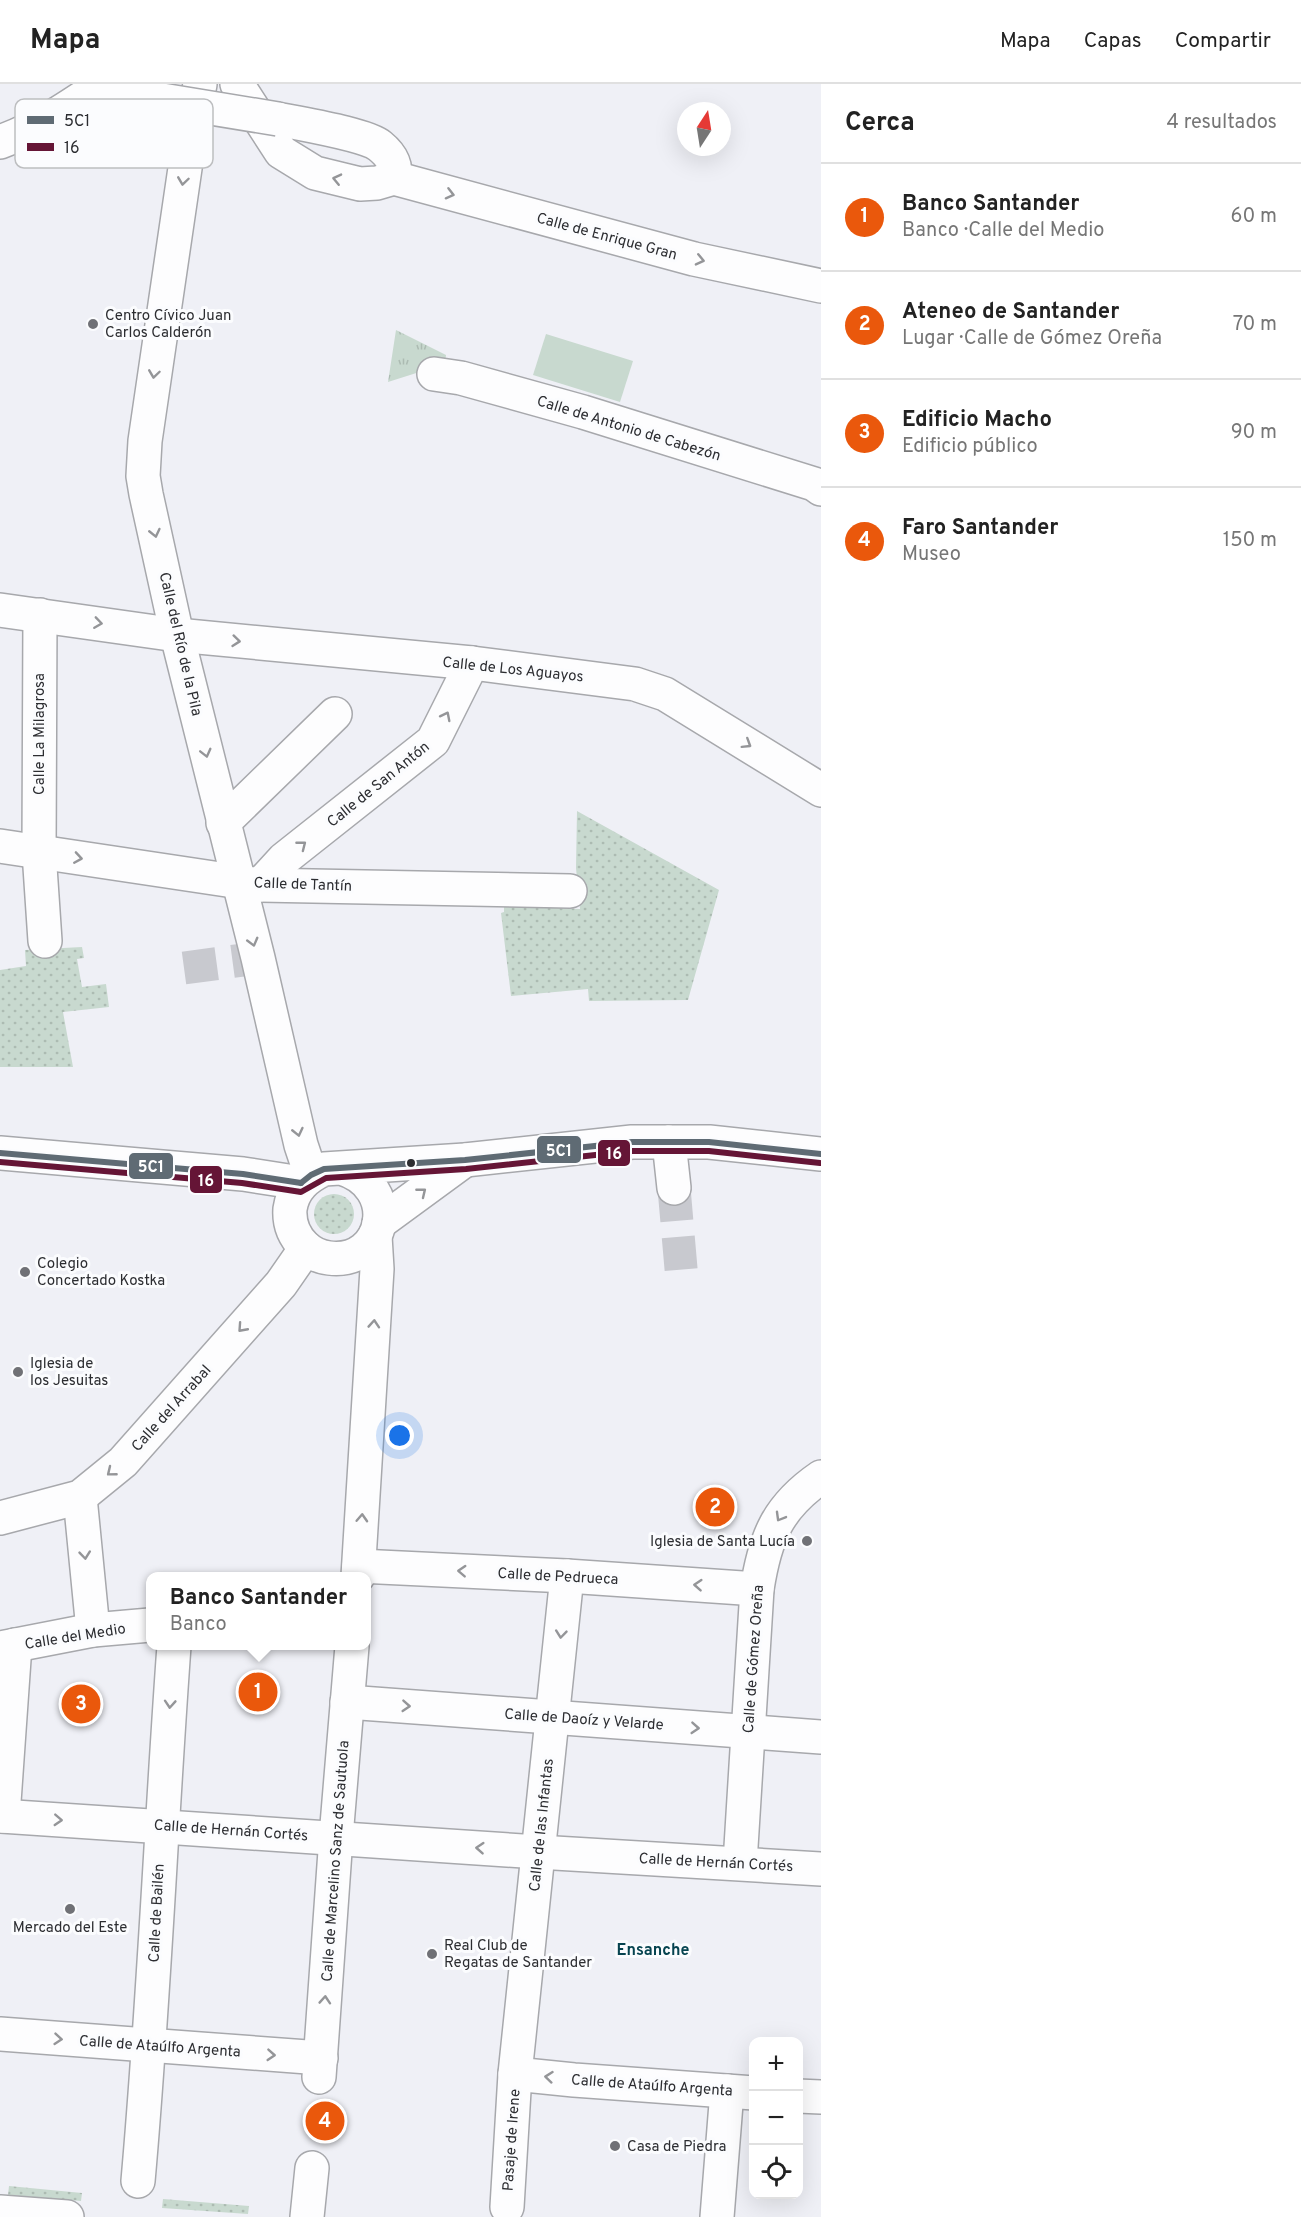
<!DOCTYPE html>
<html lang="es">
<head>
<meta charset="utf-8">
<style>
	body { margin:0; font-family:Overpass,sans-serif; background:#f6f6f6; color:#222 }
	.controls { position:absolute; right:18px; bottom:18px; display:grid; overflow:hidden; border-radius:12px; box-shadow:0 6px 24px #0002 }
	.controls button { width:54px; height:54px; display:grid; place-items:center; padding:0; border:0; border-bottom:2px solid #e0e0e0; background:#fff; color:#222; font:30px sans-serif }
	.compass { position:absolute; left:677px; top:18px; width:54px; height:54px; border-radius:50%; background:#fff; box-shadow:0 6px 24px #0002; rotate:12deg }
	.you { position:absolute; left:400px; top:1352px; width:21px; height:21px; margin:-15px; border:4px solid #fff; border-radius:50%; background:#1a73e8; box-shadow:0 0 0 9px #1a73e833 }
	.badge { display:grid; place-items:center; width:39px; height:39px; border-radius:50%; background:#ea580c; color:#fff; font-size:20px; font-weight:700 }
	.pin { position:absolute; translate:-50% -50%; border:3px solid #fff; box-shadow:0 2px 6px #0006 }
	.popup { position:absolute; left:146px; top:1488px; width:225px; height:78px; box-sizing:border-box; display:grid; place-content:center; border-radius:12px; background:#fff; filter:drop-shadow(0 2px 4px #0005); font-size:20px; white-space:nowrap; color:#767676 }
	.popup b { font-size:22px; color:#222 }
	.popup::after { content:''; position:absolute; left:50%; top:100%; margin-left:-12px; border:12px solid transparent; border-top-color:#fff }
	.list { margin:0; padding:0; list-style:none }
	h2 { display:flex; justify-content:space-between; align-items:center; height:78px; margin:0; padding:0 24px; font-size:26px }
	h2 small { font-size:20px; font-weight:400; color:#767676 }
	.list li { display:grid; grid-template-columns:39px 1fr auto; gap:18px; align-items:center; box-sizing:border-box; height:108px; padding:0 24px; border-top:2px solid #e0e0e0 }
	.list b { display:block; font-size:22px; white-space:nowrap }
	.list p { margin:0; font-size:20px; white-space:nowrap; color:#767676 }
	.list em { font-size:20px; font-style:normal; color:#767676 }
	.icon { flex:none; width:33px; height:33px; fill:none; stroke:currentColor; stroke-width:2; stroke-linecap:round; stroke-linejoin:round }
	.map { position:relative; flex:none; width:821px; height:2133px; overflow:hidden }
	header { display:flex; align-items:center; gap:36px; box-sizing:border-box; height:84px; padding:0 30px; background:#fff; border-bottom:2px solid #e0e0e0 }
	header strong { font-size:28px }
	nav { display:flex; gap:33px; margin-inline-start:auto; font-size:21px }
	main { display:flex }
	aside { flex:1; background:#fff }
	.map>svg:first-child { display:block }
	.grass { fill:url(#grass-dots) }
	.park { fill:url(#park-tufts) }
	.pitch { fill:#c8d9cf }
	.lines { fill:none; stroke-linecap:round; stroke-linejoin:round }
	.minor-tunnel { stroke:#c8c9cf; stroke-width:33; stroke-dasharray:33 16; stroke-linecap:butt }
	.minor-casing { stroke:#a7a8ac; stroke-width:36 }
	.major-casing { stroke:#a7a8ac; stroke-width:36 }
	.minor { stroke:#fdfdfe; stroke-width:33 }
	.major { stroke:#fdfdfe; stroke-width:33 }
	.minor-bridge-casing { stroke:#a7a8ac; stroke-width:36; stroke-linecap:butt }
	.minor-bridge { stroke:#fdfdfe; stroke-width:33 }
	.bus-1-casing { stroke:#fbfcfe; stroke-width:10 }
	.bus-2-casing { stroke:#fbfcfe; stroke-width:10 }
	.bus-1 { stroke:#5f6b74; stroke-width:6 }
	.bus-2 { stroke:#651536; stroke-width:6 }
	.oneway { stroke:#949598 }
	.poi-dot { fill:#707176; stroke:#fbfcfe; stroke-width:2 }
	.bus-dot { fill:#2c2d31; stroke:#fbfcfe; stroke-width:2 }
	.labels { text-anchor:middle; stroke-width:6; stroke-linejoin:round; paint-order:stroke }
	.street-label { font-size:15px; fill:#2c2d31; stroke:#fbfcfe }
	.poi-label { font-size:15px; fill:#2c2d31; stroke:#fbfcfe; text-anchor:start }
	.neighbourhood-label { font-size:16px; font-weight:bold; fill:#074450; stroke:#fbfcfe }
	.key { fill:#fbfcfe; stroke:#bdbec0; stroke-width:1.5 }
	.key-label { font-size:16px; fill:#2c2d31 }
	.line-badge { stroke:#fbfcfe; stroke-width:2 }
	.badge-label { font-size:16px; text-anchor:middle; font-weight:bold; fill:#fff }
</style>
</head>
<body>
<header>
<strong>Mapa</strong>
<nav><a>Mapa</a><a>Capas</a><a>Compartir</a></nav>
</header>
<main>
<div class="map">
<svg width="821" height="2133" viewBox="0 0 821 2133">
	<defs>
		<pattern id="grass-dots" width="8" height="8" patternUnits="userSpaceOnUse" patternTransform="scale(1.5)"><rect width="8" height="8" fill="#c8d9cf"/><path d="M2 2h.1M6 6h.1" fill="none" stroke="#acbbb2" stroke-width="1.8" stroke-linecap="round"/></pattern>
		<pattern id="park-tufts" width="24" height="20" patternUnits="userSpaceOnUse" patternTransform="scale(1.5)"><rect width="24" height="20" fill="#c8d9cf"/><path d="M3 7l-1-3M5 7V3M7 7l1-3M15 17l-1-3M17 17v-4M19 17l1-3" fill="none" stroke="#acbbb2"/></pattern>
	</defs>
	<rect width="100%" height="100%" fill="#eff0f6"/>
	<g class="grass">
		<path d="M 577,727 L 719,806 L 688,916 L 589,917 L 588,905 L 511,912 L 501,829 L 504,828 L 504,822 L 580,825 L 576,784 Z"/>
		<path d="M 82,863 L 84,874 L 77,875 L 82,903 L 106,900 L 109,923 L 63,928 L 73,983 L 0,983 L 0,886 L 26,882 L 25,866 Z"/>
		<circle cx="334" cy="1130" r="20"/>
		<path d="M 9,2102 L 82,2109 L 81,2117 L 8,2111 Z"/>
		<path d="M 163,2115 L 249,2122 L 248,2130 L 162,2124 Z"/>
	</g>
	<path class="park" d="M 396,246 L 446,271 L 444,288 L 429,285 L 388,298 Z"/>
	<path class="pitch" d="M 546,250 L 633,277 L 620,318 L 533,291 Z"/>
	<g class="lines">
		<g class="minor-tunnel">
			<path d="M 184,884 L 258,874"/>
			<path d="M 674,1104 L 682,1196"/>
		</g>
		<defs>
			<g id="minor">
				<path d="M 200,0 L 189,57 L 145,357 L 143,392 L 146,410 L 177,551 L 258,874 L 301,1061 L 311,1091"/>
				<path d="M 237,0 L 281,68 L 315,89 L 360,100 L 377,99 L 394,94"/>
				<path d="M 278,35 C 300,40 365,50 380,62 C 391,71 397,80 394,94"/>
				<path d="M 0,58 C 36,45 66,25 97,4 L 100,0"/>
				<path d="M 394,94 L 694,175 L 821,202"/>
				<path d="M 434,290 L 461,294 L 583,328 L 814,400 L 821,405"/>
				<path d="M 0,526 L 177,551 L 472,579 L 635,600 L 665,610 L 821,706"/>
				<path d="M 40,531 L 39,768 L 45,857"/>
				<path d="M 223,739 L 335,630"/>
				<path d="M 0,762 L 260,801 L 570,807"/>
				<path d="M 260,801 L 284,775 L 433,657 L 472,579"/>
				<path d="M 669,1058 L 674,1104"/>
				<path d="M 0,1069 L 243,1090 L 301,1099"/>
				<path d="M 341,1084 C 402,1102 386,1181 329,1174 C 320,1173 311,1169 304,1162 C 294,1152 289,1139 290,1125 C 293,1104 307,1093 324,1085 L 465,1076 L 632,1058 L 709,1058 L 821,1070"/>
				<path d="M 379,1139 L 465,1076"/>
				<path d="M 80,1413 L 93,1546"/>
				<path d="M 0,1434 L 80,1413 L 123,1378 L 281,1200 L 306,1164"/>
				<path d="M 359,1482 L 567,1492 L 757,1505"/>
				<path d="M 358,1492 L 377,1185 L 375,1152"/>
				<path d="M 0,1564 L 93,1546 L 150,1541"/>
				<path d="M 347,1618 L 821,1653"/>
				<path d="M 0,1732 L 538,1768 L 821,1785"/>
				<path d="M 3,1732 L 15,1561"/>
				<path d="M 740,1779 L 757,1505 C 765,1454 777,1423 821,1393"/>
				<path d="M 0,1950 L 321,1974"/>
				<path d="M 515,1990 L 574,1996 L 754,2009"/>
				<path d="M 319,1993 L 336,1753 L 352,1562"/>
				<path d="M 798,2012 L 821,2013"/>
				<path d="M 138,2097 C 154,1919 161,1740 174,1562"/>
				<path d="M 507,2123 L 515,1990 L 567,1492"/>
				<path d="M 307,2133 L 312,2084"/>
				<path d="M 717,2133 L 727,2007"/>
			</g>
			<path id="major" d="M 0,2128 L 67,2133"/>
		</defs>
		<use href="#minor" class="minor-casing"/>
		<use href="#major" class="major-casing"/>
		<use href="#minor" class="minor"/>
		<use href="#major" class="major"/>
		<defs>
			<path id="minor-bridge" d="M 119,9 L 278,35"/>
		</defs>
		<use href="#minor-bridge" class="minor-bridge-casing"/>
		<use href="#minor-bridge" class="minor-bridge"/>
		<defs>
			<g id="bus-1">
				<path d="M 0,1069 L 243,1090 L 301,1099"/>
				<path d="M 301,1099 L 311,1091 L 324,1085 L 465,1076 L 632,1058 L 709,1058 L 821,1070"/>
			</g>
			<path id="bus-2" d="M 0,1078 L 242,1099 L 301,1108 L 326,1094 L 466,1085 L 632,1067 L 709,1067 L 820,1079"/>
		</defs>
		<use href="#bus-1" class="bus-1-casing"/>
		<use href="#bus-2" class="bus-2-casing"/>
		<use href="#bus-1" class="bus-1"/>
		<use href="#bus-2" class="bus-2"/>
	</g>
	<defs><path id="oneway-chevron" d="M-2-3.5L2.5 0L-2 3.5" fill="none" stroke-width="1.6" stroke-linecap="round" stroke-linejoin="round" transform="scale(1.5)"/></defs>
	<g class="oneway">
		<use href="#oneway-chevron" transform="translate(337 95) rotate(-167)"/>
		<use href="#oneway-chevron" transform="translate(183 97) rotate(98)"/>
		<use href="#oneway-chevron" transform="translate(450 110) rotate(14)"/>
		<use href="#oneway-chevron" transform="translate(700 176) rotate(13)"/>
		<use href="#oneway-chevron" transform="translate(154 290) rotate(98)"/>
		<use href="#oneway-chevron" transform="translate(155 449) rotate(77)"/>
		<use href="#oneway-chevron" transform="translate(98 539) rotate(8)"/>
		<use href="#oneway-chevron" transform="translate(236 557) rotate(6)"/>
		<use href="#oneway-chevron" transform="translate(446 632) rotate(-63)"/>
		<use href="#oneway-chevron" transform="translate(747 660) rotate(32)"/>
		<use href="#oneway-chevron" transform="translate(206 669) rotate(76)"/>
		<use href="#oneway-chevron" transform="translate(302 761) rotate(-38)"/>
		<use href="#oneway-chevron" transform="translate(78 774) rotate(9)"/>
		<use href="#oneway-chevron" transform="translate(253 858) rotate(75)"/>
		<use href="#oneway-chevron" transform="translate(298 1048) rotate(77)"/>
		<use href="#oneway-chevron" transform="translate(422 1108) rotate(-39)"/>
		<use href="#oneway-chevron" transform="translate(374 1240) rotate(-86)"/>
		<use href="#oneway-chevron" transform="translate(242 1244) rotate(132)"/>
		<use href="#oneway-chevron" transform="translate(111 1388) rotate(141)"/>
		<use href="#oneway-chevron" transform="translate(780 1433) rotate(120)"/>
		<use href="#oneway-chevron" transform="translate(362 1434) rotate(-87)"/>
		<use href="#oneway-chevron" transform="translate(85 1471) rotate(84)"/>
		<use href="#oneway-chevron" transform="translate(462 1487) rotate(-177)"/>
		<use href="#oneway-chevron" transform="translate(698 1501) rotate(-176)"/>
		<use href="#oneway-chevron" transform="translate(561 1550) rotate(96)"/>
		<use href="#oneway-chevron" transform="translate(170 1620) rotate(94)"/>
		<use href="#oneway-chevron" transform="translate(406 1622) rotate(4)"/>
		<use href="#oneway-chevron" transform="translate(695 1644) rotate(4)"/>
		<use href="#oneway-chevron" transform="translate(58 1736) rotate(3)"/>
		<use href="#oneway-chevron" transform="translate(480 1764) rotate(-176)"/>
		<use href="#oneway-chevron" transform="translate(325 1916) rotate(-86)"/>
		<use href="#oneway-chevron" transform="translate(58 1955) rotate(5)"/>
		<use href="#oneway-chevron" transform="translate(271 1971) rotate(4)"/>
		<use href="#oneway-chevron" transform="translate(549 1993) rotate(-174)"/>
	</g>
	<g class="poi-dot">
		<circle cx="93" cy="240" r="6"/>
		<circle cx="25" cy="1188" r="6"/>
		<circle cx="18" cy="1288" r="6"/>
		<circle cx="807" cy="1457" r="6"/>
		<circle cx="70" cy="1825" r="6"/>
		<circle cx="432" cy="1870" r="6"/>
		<circle cx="615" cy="2062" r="6"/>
	</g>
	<circle class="bus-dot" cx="411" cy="1079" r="5"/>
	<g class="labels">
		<g class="street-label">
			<text transform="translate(607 152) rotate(15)" y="5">Calle de Enrique Gran</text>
			<text transform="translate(629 344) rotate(17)" y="5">Calle de Antonio de Cabezón</text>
			<text transform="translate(181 560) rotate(77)" y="5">Calle del Río de la Pila</text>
			<text transform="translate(513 585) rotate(6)" y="5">Calle de Los Aguayos</text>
			<text transform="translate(39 650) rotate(-90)" y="5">Calle La Milagrosa</text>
			<text transform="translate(378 700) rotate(-39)" y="5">Calle de San Antón</text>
			<text transform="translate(303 800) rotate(2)" y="5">Calle de Tantín</text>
			<text transform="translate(171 1324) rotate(-48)" y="5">Calle del Arrabal</text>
			<text transform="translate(558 1492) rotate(3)" y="5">Calle de Pedrueca</text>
			<text transform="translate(75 1552) rotate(-9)" y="5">Calle del Medio</text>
			<text transform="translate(753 1575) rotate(-86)" y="5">Calle de Gómez Oreña</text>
			<text transform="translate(584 1635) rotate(4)" y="5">Calle de Daoíz y Velarde</text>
			<text transform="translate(541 1741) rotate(-84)" y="5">Calle de las Infantas</text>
			<text transform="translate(231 1746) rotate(4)" y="5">Calle de Hernán Cortés</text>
			<text transform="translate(335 1777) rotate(-86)" y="5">Calle de Marcelino Sanz de Sautuola</text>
			<text transform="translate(716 1778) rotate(3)" y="5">Calle de Hernán Cortés</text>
			<text transform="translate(156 1829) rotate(-87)" y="5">Calle de Bailén</text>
			<text transform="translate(160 1962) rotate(4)" y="5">Calle de Ataúlfo Argenta</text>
			<text transform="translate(652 2001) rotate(4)" y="5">Calle de Ataúlfo Argenta</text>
			<text transform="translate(511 2056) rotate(-86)" y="5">Pasaje de Irene</text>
		</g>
		<g class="poi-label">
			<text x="105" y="236">Centro Cívico Juan<tspan x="105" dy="17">Carlos Calderón</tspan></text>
			<text x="37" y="1184">Colegio<tspan x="37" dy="17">Concertado Kostka</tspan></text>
			<text x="30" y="1284">Iglesia de<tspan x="30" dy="17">los Jesuitas</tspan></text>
			<text x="795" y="1462" text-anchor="end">Iglesia de Santa Lucía</text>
			<text x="70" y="1848" text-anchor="middle">Mercado del Este</text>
			<text x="444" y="1866">Real Club de<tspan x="444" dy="17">Regatas de Santander</tspan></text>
			<text x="627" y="2067">Casa de Piedra</text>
		</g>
		<g class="neighbourhood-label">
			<text x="653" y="1871">Ensanche</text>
		</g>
	</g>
	<rect x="15" y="15" width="198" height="69" rx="9" class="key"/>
	<rect x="27" y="32" width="27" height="8" fill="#5f6b74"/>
	<rect x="27" y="59" width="27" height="8" fill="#651536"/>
	<g class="key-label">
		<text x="64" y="42">5C1</text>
		<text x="64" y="69">16</text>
	</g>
	<g class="line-badge">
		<rect x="536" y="1051" width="46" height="29" rx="6" fill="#5f6b74"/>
		<rect x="597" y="1055" width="34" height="28" rx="6" fill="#651536"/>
		<rect x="128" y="1068" width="46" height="28" rx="6" fill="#5f6b74"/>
		<rect x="189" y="1081" width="34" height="29" rx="6" fill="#651536"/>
	</g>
	<g class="badge-label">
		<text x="559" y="1072">5C1</text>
		<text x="614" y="1075">16</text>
		<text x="151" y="1088">5C1</text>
		<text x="206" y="1102">16</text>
	</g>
</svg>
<div class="controls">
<button>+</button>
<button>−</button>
<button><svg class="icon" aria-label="locate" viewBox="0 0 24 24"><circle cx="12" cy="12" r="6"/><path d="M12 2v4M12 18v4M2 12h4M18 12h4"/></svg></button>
</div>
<svg class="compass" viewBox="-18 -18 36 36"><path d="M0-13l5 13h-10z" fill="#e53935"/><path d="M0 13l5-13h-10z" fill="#767676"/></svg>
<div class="you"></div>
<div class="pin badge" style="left:258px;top:1608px">1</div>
<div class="popup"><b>Banco Santander</b>Banco</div>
<div class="pin badge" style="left:715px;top:1423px">2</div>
<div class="pin badge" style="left:81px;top:1620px">3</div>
<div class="pin badge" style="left:325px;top:2037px">4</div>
</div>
<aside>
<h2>Cerca<small>4 resultados</small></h2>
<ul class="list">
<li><span class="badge">1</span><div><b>Banco Santander</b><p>Banco · Calle del Medio</p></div><em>60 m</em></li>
<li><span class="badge">2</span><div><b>Ateneo de Santander</b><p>Lugar · Calle de Gómez Oreña</p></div><em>70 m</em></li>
<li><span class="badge">3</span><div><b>Edificio Macho</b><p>Edificio público</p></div><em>90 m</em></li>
<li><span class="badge">4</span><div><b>Faro Santander</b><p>Museo</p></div><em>150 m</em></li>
</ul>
</aside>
</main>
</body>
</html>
